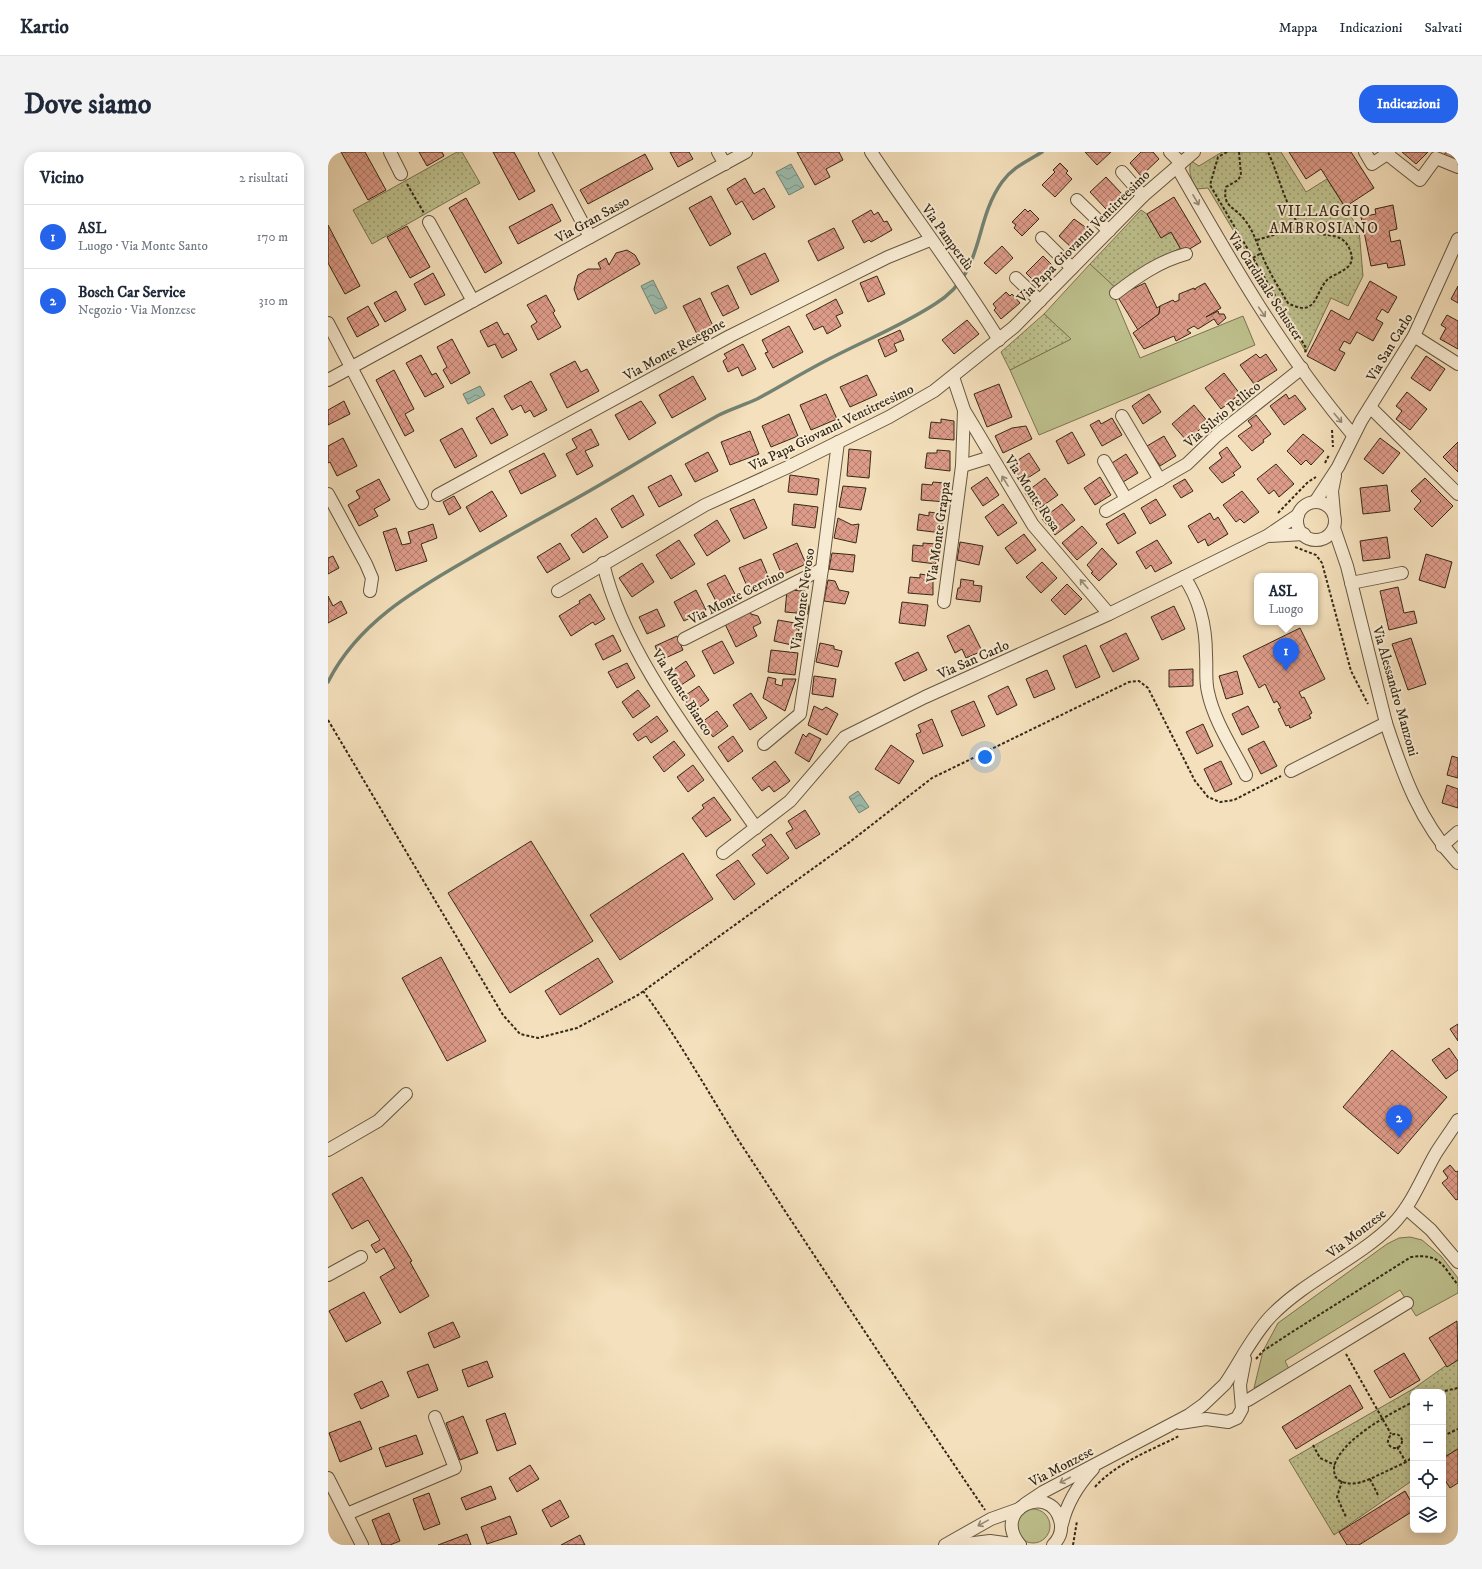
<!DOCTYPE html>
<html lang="it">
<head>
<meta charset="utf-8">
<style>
	body { margin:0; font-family:"IM FELL DW Pica",serif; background:#f2f2f3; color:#1f2937 }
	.controls { position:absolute; right:12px; bottom:12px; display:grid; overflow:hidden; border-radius:8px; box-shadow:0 2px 10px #0003 }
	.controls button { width:36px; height:36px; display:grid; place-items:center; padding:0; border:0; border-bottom:1px solid #e0e1e3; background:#fff; color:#1f2937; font:20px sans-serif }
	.you { position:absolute; left:657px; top:605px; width:14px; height:14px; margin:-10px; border:3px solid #fff; border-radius:50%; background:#1a73e8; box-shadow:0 0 0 6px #1a73e833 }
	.badge { display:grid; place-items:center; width:26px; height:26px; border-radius:50%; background:#2563eb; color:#fff; font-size:13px; font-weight:700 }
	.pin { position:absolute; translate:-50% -33px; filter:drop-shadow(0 1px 2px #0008) }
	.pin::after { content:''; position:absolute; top:21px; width:14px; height:12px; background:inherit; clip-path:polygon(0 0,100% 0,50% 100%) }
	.popup { position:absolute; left:926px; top:421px; width:64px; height:52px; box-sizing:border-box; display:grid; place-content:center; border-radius:8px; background:#fff; filter:drop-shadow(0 1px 3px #0005); font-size:13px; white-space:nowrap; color:#747a83 }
	.popup b { font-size:15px; color:#1f2937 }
	.popup::after { content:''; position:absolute; left:50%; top:100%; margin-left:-8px; border:8px solid transparent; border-top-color:#fff }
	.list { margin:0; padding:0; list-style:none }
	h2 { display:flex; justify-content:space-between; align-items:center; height:52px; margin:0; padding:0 16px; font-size:17px }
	h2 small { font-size:13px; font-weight:400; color:#747a83 }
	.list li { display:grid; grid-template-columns:26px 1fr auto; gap:12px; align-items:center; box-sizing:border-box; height:64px; padding:0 16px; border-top:1px solid #e0e1e3 }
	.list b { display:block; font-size:15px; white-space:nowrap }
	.list p { margin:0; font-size:13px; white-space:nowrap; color:#747a83 }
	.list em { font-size:13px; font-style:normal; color:#747a83 }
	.icon { flex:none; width:22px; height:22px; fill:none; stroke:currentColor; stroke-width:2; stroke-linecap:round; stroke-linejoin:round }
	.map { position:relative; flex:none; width:1130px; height:1393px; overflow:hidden; border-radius:16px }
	header { display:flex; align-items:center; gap:24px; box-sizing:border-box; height:56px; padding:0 20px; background:#fff; border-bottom:1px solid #e0e1e3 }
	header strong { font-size:19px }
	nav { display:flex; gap:22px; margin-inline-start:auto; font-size:14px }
	.intro { display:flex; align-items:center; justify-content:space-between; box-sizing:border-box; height:96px; padding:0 24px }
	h1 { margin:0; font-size:28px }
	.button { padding:10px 18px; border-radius:16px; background:#2563eb; color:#fff; font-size:14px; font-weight:700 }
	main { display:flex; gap:24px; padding:0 24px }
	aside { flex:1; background:#fff; border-radius:16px; box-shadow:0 2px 10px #0003 }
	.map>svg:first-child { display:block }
	.green { fill:#bec18e; stroke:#7a7552 }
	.park { fill:url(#park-dots); stroke:#7a7552 }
	.water { fill:url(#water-waves); stroke:#738272 }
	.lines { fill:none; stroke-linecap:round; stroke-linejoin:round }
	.stream { stroke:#738272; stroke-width:3.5 }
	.building { fill:url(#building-cross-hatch); stroke:#352917 }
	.minor-casing { stroke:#655740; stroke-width:14 }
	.path { stroke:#352917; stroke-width:2; stroke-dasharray:3 2; stroke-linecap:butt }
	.minor { stroke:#f8ebd3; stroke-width:12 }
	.oneway { stroke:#968a75 }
	.labels { text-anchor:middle; stroke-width:4; stroke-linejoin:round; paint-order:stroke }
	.street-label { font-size:14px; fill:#352917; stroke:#f8ebd3 }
	.neighbourhood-label { font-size:15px; letter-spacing:1px; fill:#352917; stroke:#f8ebd3 }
</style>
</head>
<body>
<header>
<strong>Kartio</strong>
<nav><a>Mappa</a><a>Indicazioni</a><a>Salvati</a></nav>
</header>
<div class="intro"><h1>Dove siamo</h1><a class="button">Indicazioni</a></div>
<main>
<aside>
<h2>Vicino<small>2 risultati</small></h2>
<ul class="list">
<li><span class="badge">1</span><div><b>ASL</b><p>Luogo · Via Monte Santo</p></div><em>170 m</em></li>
<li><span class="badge">2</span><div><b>Bosch Car Service</b><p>Negozio · Via Monzese</p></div><em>310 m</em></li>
</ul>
</aside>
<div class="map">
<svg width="1130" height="1393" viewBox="0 0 1130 1393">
	<defs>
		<pattern id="park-dots" width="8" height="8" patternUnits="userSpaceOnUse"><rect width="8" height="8" fill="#bec18e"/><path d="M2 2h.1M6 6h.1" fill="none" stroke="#9b9d73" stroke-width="1.8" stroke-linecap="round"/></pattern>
		<pattern id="water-waves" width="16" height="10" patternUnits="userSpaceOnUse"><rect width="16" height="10" fill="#9cbdaf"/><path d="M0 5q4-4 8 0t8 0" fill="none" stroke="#809a8d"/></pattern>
		<pattern id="building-cross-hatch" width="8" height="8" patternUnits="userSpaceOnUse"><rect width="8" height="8" fill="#dd9b89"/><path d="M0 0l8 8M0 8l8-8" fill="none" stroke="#b47e6f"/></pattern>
	</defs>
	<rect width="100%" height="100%" fill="#f4e0bc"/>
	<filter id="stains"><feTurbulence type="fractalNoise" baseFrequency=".005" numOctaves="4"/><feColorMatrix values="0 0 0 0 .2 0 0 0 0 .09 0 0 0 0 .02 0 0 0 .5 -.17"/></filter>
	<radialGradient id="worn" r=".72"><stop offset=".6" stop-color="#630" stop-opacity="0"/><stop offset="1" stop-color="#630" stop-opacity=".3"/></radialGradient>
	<g class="green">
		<path d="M 762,112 L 789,137 L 785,142 L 812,206 L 915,164 L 927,193 L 711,283 L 682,218 L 743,187 L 716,162 Z"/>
		<path d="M 1082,1085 L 1094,1088 L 1113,1104 L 1130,1126 L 1130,1141 L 1088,1164 L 1072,1138 L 957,1209 L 961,1217 L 926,1236 L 935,1199 L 950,1171 L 1059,1092 L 1071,1086 Z"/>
		<circle cx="705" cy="1374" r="17"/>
	</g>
	<g class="park">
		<path d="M 129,0 L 134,0 L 152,31 L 44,92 L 25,58 Z"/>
		<path d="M 894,0 L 953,0 L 978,40 L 999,27 L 1031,77 L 1035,124 L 1020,154 L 1003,146 L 978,200 L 880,36 L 869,37 C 863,27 860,21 863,9 L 871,14 Z"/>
		<path d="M 813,58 L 819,62 L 833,86 L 843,80 L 852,96 L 804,123 L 789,137 L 762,112 Z"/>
		<path d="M 716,162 L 743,187 L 682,218 L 673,200 Z"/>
		<path d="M 1130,1205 L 1130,1296 L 1115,1307 L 1115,1240 L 1085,1240 L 1085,1328 L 1006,1383 L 961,1308 L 1085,1237 Z"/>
	</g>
	<g class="water">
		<path d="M 463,12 L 476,35 L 461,43 L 448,20 Z"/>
		<path d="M 325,128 L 339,156 L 327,162 L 313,134 Z"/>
		<path d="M 152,234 L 157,243 L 140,252 L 135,242 Z"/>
		<path d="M 530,639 L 541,655 L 531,661 L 521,645 Z"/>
	</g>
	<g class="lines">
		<path class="stream" d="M 0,530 C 29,472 85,439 139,408 C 173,388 206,370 240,351 C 291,323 340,291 391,263 C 403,257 416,253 429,247 C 455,233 479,218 505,205 C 540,187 575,173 607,152 C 658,121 644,72 674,30 C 685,15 698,10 714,0"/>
	</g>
	<g class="building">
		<path d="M 13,0 L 37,0 L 58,38 L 40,48 Z"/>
		<path d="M 91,0 L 114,0 L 116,4 L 99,14 Z"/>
		<path d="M 165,0 L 186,0 L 207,39 L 191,48 Z"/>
		<path d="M 342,0 L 361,0 L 365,7 L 350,15 Z"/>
		<path d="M 469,0 L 511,0 L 515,8 L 498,17 L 502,25 L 487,33 Z"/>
		<path d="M 757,0 L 783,0 L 769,13 Z"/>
		<path d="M 813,0 L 825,0 L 831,7 L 813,24 L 802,11 Z"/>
		<path d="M 961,0 L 1023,0 L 1046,36 L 1017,55 L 993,17 L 978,27 Z"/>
		<path d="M 1074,0 L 1100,0 L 1088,12 Z"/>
		<path d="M 1118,0 L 1130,0 L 1130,13 L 1116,3 Z"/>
		<path d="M 317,2 L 325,17 L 260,52 L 252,38 Z"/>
		<path d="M 732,11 L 740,19 L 738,21 L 744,27 L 727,45 L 714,33 L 727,20 L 725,18 Z"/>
		<path d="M 778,25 L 794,42 L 778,57 L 762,40 Z"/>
		<path d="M 417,26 L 426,42 L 436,36 L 447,55 L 425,68 L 414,49 L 408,53 L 399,37 Z"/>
		<path d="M 383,44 L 403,82 L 382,94 L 361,56 Z"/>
		<path d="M 846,45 L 873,90 L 855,101 L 843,80 L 833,86 L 819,62 Z"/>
		<path d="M 138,46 L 174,111 L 157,121 L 121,56 Z"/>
		<path d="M 224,52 L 233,69 L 190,92 L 181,75 Z"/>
		<path d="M 1065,53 L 1069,77 L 1061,79 L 1063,90 L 1072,88 L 1077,113 L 1060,116 L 1059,111 L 1043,114 L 1033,65 L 1048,62 L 1047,57 Z"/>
		<path d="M 697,57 L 700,60 L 702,58 L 711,67 L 694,84 L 686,76 L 688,73 L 684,70 Z"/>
		<path d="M 543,58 L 546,63 L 550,60 L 556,70 L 559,69 L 564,78 L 543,90 L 541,88 L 536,91 L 524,69 Z"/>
		<path d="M 746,67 L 760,77 L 744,96 L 731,84 Z"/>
		<path d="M 0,73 L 32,134 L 17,142 L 0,111 Z"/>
		<path d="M 79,74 L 102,115 L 82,126 L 59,85 Z"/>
		<path d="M 506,76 L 516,96 L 490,109 L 480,89 Z"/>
		<path d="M 674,94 L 685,106 L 668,122 L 656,111 Z"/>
		<path d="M 299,98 L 307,103 L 312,112 L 250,148 L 246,137 L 250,123 L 260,117 L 273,117 L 270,111 L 278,106 L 281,113 L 288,101 Z"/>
		<path d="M 437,101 L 451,129 L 423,143 L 409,115 Z"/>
		<path d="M 715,104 L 726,115 L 709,132 L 698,121 Z"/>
		<path d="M 105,121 L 117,143 L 97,153 L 86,132 Z"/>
		<path d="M 549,124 L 557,142 L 540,150 L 532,131 Z"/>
		<path d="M 1042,129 L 1069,145 L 1060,161 L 1054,157 L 1048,167 L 1055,171 L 1045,189 L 1029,180 L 1022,192 L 1016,189 L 1011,198 L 1017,201 L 1007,219 L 979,204 L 1003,158 L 1021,168 Z"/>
		<path d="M 817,131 L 829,156 L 832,154 L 831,162 L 810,178 L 791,147 L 798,140 Z"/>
		<path d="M 877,131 L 893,156 L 878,165 L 890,159 L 891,162 L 896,162 L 898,166 L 890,173 L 886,167 L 870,177 L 866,174 L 859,178 L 863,181 L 848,189 L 846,184 L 816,197 L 805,181 L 831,162 L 832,154 L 834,153 L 845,148 L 847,150 L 851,148 L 851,142 L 866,136 L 867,138 L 868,136 Z"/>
		<path d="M 400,133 L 411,156 L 395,164 L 383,141 Z"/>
		<path d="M 1130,134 L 1130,151 L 1123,147 Z"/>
		<path d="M 68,139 L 78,158 L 57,170 L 46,151 Z"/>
		<path d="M 678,140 L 682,144 L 684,142 L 692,151 L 673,167 L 666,158 L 668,156 L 665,152 Z"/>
		<path d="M 218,143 L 227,159 L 225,161 L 233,175 L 210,188 L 203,174 L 209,170 L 199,153 Z"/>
		<path d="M 372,146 L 385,174 L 369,182 L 355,154 Z"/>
		<path d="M 508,147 L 515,161 L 508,164 L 513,174 L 499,182 L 495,174 L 486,178 L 478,163 Z"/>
		<path d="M 40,154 L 51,173 L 29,185 L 19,166 Z"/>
		<path d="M 1119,163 L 1130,169 L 1130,197 L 1112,187 L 1118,176 L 1113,173 Z"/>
		<path d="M 639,168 L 651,182 L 626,202 L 614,188 Z"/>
		<path d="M 169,170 L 176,183 L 180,181 L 189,198 L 174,206 L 167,192 L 160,195 L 152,179 Z"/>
		<path d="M 461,174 L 475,200 L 445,216 L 437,201 L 440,200 L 434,188 Z"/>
		<path d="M 572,178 L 576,188 L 566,192 L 569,199 L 557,205 L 550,188 Z"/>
		<path d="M 124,187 L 142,221 L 123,232 L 115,218 L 119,215 L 109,195 Z"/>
		<path d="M 415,192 L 428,217 L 414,224 L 410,215 L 400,220 L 395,209 L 399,206 L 396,202 Z"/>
		<path d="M 928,202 L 932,206 L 938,202 L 949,218 L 926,232 L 912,213 Z"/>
		<path d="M 93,203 L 104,223 L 108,221 L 116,235 L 97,245 L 78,211 Z"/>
		<path d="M 1098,204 L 1117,217 L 1102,239 L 1083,226 Z"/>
		<path d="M 247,209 L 253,220 L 259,217 L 271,239 L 239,256 L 222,222 Z"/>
		<path d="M 66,218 L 86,257 L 77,262 L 86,279 L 77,284 L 48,228 Z"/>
		<path d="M 896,221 L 912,242 L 893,257 L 877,236 Z"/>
		<path d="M 539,223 L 549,243 L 522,255 L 512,235 Z"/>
		<path d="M 365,224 L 378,247 L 344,266 L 331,243 Z"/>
		<path d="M 203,229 L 219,258 L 206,265 L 202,258 L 197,261 L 193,253 L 184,258 L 176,244 Z"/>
		<path d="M 671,232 L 684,265 L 659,275 L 646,242 Z"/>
		<path d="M 1079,240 L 1099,257 L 1082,278 L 1068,267 L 1074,259 L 1068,254 Z"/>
		<path d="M 498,242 L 509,267 L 483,278 L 472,253 Z"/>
		<path d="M 821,242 L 833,260 L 815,272 L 804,254 Z"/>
		<path d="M 958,242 L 961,247 L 967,243 L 978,257 L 956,273 L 942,254 Z"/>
		<path d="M 16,249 L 22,262 L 0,273 L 0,258 Z"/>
		<path d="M 313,249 L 328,271 L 301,288 L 287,263 Z"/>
		<path d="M 866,253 L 880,270 L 859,289 L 844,272 Z"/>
		<path d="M 165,256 L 180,283 L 163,292 L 148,266 Z"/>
		<path d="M 461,262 L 470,284 L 443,295 L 434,274 Z"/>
		<path d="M 928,263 L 943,282 L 935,288 L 936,290 L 924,299 L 910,284 L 924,274 L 920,269 Z"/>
		<path d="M 784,266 L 794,283 L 774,294 L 762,273 L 771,268 L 773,272 Z"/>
		<path d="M 613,267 L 626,269 L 626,288 L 601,286 L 603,270 L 613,271 Z"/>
		<path d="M 698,274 L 704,287 L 675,301 L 667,284 L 684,276 Z"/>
		<path d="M 134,276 L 149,304 L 127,316 L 112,288 Z"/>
		<path d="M 263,277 L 271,293 L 257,299 L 265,314 L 249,323 L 238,302 L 249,296 L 244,287 Z"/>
		<path d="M 422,279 L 431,302 L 402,313 L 393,290 Z"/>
		<path d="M 744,280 L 757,303 L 740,312 L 728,289 Z"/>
		<path d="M 975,282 L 996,299 L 983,313 L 978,308 L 973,313 L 959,299 Z"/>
		<path d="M 836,284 L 848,304 L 832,314 L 819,294 Z"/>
		<path d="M 15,286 L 29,314 L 9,324 L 2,310 L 0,311 L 0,294 Z"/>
		<path d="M 1052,286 L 1072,301 L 1055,322 L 1036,307 Z"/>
		<path d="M 1130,290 L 1130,320 L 1115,305 Z"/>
		<path d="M 899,295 L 913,315 L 905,321 L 907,323 L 894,331 L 881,316 L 894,306 L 891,301 Z"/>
		<path d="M 521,297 L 543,299 L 541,326 L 519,324 Z"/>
		<path d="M 609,298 L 622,299 L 622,319 L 597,316 L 599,301 L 609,301 Z"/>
		<path d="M 380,300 L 390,319 L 367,330 L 357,312 Z"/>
		<path d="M 216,301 L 228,324 L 193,342 L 181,319 Z"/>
		<path d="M 701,301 L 712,318 L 692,331 L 681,314 Z"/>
		<path d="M 798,302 L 810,321 L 795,330 L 784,311 Z"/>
		<path d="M 948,312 L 966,332 L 951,345 L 946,338 L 941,342 L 929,327 Z"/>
		<path d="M 343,323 L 354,343 L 331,355 L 320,335 Z"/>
		<path d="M 462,323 L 491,327 L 489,343 L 460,340 Z"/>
		<path d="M 659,325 L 671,343 L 655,354 L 643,336 Z"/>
		<path d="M 772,325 L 783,343 L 767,353 L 756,336 Z"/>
		<path d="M 717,326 L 730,343 L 709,358 L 697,341 Z"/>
		<path d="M 1097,326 L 1125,354 L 1104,375 L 1086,357 L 1093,349 L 1083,339 Z"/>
		<path d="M 51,327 L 62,348 L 46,357 L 50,364 L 31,374 L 20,353 L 32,346 L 28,339 Z"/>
		<path d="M 857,327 L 865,339 L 853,346 L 845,334 Z"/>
		<path d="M 605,330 L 617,331 L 618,350 L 593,348 L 594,332 L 604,333 Z"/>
		<path d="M 1059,333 L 1062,359 L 1035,362 L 1032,336 Z"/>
		<path d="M 515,334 L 538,336 L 533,358 L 511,355 Z"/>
		<path d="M 164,339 L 179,364 L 152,380 L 138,355 Z"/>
		<path d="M 914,339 L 931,360 L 916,371 L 912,367 L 908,370 L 895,353 Z"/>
		<path d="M 305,343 L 316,363 L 294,376 L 283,357 Z"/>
		<path d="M 126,344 L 133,356 L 121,363 L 115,350 Z"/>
		<path d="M 426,347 L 439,376 L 416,387 L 402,357 Z"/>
		<path d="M 828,347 L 838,363 L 822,372 L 813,356 Z"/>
		<path d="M 466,352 L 490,355 L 487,376 L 464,373 Z"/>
		<path d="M 675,352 L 689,371 L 670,384 L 657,365 Z"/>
		<path d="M 734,352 L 747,368 L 727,383 L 714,367 Z"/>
		<path d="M 601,360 L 614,362 L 614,381 L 589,378 L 591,362 L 601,364 Z"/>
		<path d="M 796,361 L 808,381 L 790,392 L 778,372 Z"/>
		<path d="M 882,361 L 886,368 L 890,365 L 900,382 L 880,394 L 877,387 L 870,391 L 860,374 Z"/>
		<path d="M 268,366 L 280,385 L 255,401 L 243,383 Z"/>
		<path d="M 510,366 L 524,373 L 531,372 L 528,391 L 506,386 Z"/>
		<path d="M 389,368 L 402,389 L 379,404 L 366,383 Z"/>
		<path d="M 105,372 L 109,386 L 93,392 L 99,409 L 68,419 L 55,380 L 68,376 L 74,393 L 83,391 L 80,380 Z"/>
		<path d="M 754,374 L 769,391 L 749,408 L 734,391 Z"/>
		<path d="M 696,382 L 708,398 L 689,412 L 677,396 Z"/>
		<path d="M 1059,385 L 1062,406 L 1035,409 L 1032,389 Z"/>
		<path d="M 351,388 L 367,412 L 343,427 L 328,403 Z"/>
		<path d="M 829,388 L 844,411 L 827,420 L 823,413 L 818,417 L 808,400 Z"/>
		<path d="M 632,390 L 655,394 L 651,413 L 629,408 Z"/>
		<path d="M 232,391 L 242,407 L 219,421 L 209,405 Z"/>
		<path d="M 469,391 L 478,412 L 454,423 L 445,402 Z"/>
		<path d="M 595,391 L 608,392 L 608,412 L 584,409 L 585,393 L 595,394 Z"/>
		<path d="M 774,396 L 789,412 L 771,429 L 763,421 L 765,420 L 759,413 Z"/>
		<path d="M 504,401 L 527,403 L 525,420 L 501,417 Z"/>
		<path d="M 1098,402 L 1124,410 L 1117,436 L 1091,428 Z"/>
		<path d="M 5,404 L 11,416 L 0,422 L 0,406 Z"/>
		<path d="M 433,407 L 443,431 L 422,441 L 411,416 Z"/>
		<path d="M 714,410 L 729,426 L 713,441 L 698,425 Z"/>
		<path d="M 314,411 L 326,430 L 304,445 L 291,426 Z"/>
		<path d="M 592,422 L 605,424 L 605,443 L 580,441 L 582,425 L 592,426 Z"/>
		<path d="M 397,423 L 409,446 L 391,455 L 379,432 Z"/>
		<path d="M 633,427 L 646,429 L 645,433 L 654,434 L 652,450 L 628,447 L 630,436 L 632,436 Z"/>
		<path d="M 500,428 L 507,429 L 511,438 L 521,440 L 517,452 L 496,449 Z"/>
		<path d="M 739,432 L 754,447 L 737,463 L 723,448 Z"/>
		<path d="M 1070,435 L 1076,461 L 1086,459 L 1089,471 L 1061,478 L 1052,439 Z"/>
		<path d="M 368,438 L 378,458 L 356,469 L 346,450 Z"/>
		<path d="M 459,438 L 477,439 L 476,452 L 481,453 L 480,462 L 457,460 Z"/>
		<path d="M 262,442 L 277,467 L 267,473 L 265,470 L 243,484 L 231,464 L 252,451 L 251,449 Z"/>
		<path d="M 0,444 L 5,454 L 13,449 L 19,461 L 0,471 Z"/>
		<path d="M 574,450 L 600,453 L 597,474 L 571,471 Z"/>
		<path d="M 846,454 L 857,477 L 834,488 L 823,465 Z"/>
		<path d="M 329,457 L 337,474 L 319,482 L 311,465 Z"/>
		<path d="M 422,460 L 423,462 L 430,464 L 433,471 L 425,475 L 429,484 L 408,495 L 397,472 Z"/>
		<path d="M 450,468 L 467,471 L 466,476 L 471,477 L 468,494 L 446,489 Z"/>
		<path d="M 641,473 L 654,499 L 638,506 L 634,497 L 627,501 L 619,484 Z"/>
		<path d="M 972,476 L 997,527 L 971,540 L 974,546 L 976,545 L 984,561 L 981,563 L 983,566 L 962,576 L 961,573 L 958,574 L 950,557 L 953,556 L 949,549 L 946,551 L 937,532 L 931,536 L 915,504 Z"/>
		<path d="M 798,481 L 811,507 L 785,520 L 772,494 Z"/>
		<path d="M 285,483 L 293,499 L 275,508 L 267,492 Z"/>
		<path d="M 349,484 L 355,498 L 333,508 L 327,494 Z"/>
		<path d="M 1083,486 L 1098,532 L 1080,538 L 1064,492 Z"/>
		<path d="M 394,489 L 406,511 L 386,522 L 374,499 Z"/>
		<path d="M 492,491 L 506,494 L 506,497 L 514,499 L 510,515 L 488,510 Z"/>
		<path d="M 758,493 L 772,525 L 748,536 L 735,504 Z"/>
		<path d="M 443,498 L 470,501 L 467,523 L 440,520 Z"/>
		<path d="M 590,500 L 599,518 L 576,529 L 567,511 Z"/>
		<path d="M 358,509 L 367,524 L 350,535 L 341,521 Z"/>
		<path d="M 299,511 L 307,526 L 289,536 L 280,520 Z"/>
		<path d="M 865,517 L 865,534 L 841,535 L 841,518 Z"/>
		<path d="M 719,518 L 727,537 L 706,546 L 698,527 Z"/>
		<path d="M 909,519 L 915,542 L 898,547 L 891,524 Z"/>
		<path d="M 486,524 L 508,527 L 505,545 L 484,542 Z"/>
		<path d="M 440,525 L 448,527 L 447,532 L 454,534 L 455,527 L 468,527 L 457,559 L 435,546 Z"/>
		<path d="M 371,534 L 381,548 L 365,560 L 355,545 Z"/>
		<path d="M 680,534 L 689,553 L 669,563 L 660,544 Z"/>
		<path d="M 310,538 L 322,554 L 305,566 L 294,550 Z"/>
		<path d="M 423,541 L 439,566 L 422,578 L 405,553 Z"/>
		<path d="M 646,549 L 657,574 L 634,584 L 623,559 Z"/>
		<path d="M 486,554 L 494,558 L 498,555 L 510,562 L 499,583 L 480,573 Z"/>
		<path d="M 920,554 L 931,575 L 914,583 L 904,562 Z"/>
		<path d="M 389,559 L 400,574 L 385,585 L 374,570 Z"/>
		<path d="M 329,564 L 340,579 L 323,591 L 318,584 L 310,589 L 305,582 Z"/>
		<path d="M 604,567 L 615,594 L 595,602 L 588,582 L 593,580 L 590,573 Z"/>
		<path d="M 875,572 L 885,594 L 869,602 L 858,580 Z"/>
		<path d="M 481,581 L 493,587 L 481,610 L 467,601 L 475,582 L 478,585 Z"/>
		<path d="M 405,584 L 415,599 L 400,610 L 390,595 Z"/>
		<path d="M 346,589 L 357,603 L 336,620 L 325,605 Z"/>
		<path d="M 936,589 L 949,614 L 933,622 L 920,597 Z"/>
		<path d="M 563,593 L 586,609 L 571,632 L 547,617 Z"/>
		<path d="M 1124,604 L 1130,606 L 1130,626 L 1119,623 Z"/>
		<path d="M 447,609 L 462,629 L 446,640 L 441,634 L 434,639 L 424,626 Z"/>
		<path d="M 893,609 L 904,632 L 887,640 L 876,617 Z"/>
		<path d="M 365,613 L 376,628 L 360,640 L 349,625 Z"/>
		<path d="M 1119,633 L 1130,637 L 1130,656 L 1114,651 Z"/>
		<path d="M 386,645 L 403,668 L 378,685 L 364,666 L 376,656 L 374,653 Z"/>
		<path d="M 477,658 L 492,682 L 468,697 L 458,681 L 465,677 L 460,669 Z"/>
		<path d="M 443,682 L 461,706 L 439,722 L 424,703 L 438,693 L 434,688 Z"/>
		<path d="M 203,689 L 265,789 L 182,841 L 120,741 Z"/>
		<path d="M 355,701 L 385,747 L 292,808 L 262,763 Z"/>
		<path d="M 410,708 L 427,732 L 406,748 L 388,723 Z"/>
		<path d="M 113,805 L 158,889 L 119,909 L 74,826 Z"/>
		<path d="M 270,806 L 285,830 L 232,863 L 217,839 Z"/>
		<path d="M 1130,872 L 1130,889 L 1122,877 Z"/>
		<path d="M 1121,896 L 1130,909 L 1130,918 L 1118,927 L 1104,908 Z"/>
		<path d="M 1064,898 L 1119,945 L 1070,1002 L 1015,955 Z"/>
		<path d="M 1122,1013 L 1128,1020 L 1130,1019 L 1130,1047 L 1128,1048 L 1114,1031 L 1120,1026 L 1115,1019 Z"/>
		<path d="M 34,1025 L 84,1109 L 82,1110 L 101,1144 L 72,1161 L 52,1125 L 67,1116 L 56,1096 L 48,1101 L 43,1093 L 52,1088 L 40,1068 L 24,1077 L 4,1042 Z"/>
		<path d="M 36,1140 L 53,1171 L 18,1190 L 1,1159 Z"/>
		<path d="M 1129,1169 L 1130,1208 L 1119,1215 L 1101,1186 Z"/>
		<path d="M 125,1170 L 132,1185 L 106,1196 L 100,1181 Z"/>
		<path d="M 1076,1201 L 1092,1228 L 1062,1246 L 1046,1219 Z"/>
		<path d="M 159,1209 L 165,1225 L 140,1235 L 134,1218 Z"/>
		<path d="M 100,1212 L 110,1238 L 90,1246 L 79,1220 Z"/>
		<path d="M 54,1229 L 61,1244 L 33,1257 L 26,1242 Z"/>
		<path d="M 1022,1233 L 1035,1256 L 968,1297 L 954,1275 Z"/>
		<path d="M 177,1261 L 188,1292 L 169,1299 L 158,1268 Z"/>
		<path d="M 135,1264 L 150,1301 L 132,1308 L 118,1271 Z"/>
		<path d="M 32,1269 L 44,1297 L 12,1310 L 1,1281 Z"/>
		<path d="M 88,1283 L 95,1302 L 58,1315 L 51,1296 Z"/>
		<path d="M 1130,1297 L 1130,1331 L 1122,1336 L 1115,1325 L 1115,1306 Z"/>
		<path d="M 202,1313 L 211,1327 L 189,1340 L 181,1326 Z"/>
		<path d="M 163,1334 L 168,1347 L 138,1358 L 133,1346 Z"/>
		<path d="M 1077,1339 L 1085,1353 L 1085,1359 L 1031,1393 L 1019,1393 L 1011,1380 Z"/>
		<path d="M 101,1341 L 112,1372 L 96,1378 L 85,1347 Z"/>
		<path d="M 232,1348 L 241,1365 L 223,1375 L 214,1358 Z"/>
		<path d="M 61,1361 L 72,1389 L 62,1393 L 54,1393 L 44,1368 Z"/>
		<path d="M 182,1364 L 189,1382 L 159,1392 L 153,1375 Z"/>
		<path d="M 139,1382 L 143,1393 L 110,1393 Z"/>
		<path d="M 252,1383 L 257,1393 L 233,1393 Z"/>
	</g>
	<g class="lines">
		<defs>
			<g id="minor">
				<path d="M 62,0 L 73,22"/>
				<path d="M 217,0 L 262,85"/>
				<path d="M 390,0 L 397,12"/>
				<path d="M 543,0 C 585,63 631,123 671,188"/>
				<path d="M 842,0 L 853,11"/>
				<path d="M 1037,0 L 1044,12 L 1059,2"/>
				<path d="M 1061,0 L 1059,2 L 1092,28 L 1108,6 L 1130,15"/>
				<path d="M 849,15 C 902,108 955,201 1025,283"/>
				<path d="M 794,20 L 815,44"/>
				<path d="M 749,48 L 781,79"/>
				<path d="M 101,70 L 145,149"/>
				<path d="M 714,86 L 744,116"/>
				<path d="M 688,126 L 712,149"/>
				<path d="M 788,141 C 810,124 832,109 858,102"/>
				<path d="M 0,171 L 94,351"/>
				<path d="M 1086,184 L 1130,212"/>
				<path d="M 625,225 L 636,258 L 705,373 L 781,462"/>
				<path d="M 0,228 L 418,0"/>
				<path d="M 1042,255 L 1130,342"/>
				<path d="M 794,264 L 832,328"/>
				<path d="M 776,309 L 798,347"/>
				<path d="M 634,314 L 663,305"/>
				<path d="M 0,342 L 38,412 L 44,426 L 42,439"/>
				<path d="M 110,343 L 402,184 L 560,105 L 602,88"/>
				<path d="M 987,350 L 1010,315 L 1033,269 L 1086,184 L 1130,87"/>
				<circle cx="988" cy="369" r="19"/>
				<path d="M 778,359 L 859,312 L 888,284 L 974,216"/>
				<path d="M 1006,361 L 1004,339 L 1007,324"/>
				<path d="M 1006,376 L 1019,414 L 1058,571 C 1075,623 1092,670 1130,711"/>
				<path d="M 940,384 L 976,382"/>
				<path d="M 275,411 C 296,504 374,598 428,676"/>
				<path d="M 856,425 C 872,448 878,476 878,503 C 879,515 877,528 880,540 C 886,569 905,597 918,623"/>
				<path d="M 1023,431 L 1074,421"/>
				<path d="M 230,439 L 377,353 L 460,315 L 561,265 L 606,239 L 686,175 L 815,44 L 866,0"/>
				<path d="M 616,450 L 634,314 L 636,258"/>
				<path d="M 356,487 L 494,417"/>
				<path d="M 436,592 L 472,562 L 494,417 L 510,290"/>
				<path d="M 963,619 L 1058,571"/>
				<path d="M 1114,694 L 1130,680"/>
				<path d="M 395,701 L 462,649 L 517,585 L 597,545 L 781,462 L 856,425 L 939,384 L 970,363"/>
				<path d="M 0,998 L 50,969 L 78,942"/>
				<path d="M 1078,1056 L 1103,1078 L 1130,1110"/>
				<path d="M 0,1123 L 33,1105"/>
				<path d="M 914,1249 L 920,1248 L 1079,1151"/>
				<path d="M 852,1271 L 878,1267 L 900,1270 L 909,1266 L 914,1257 L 912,1233 L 917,1207"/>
				<path d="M 0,1326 L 34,1393"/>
				<path d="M 697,1352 L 715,1340 L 861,1263 L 875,1253 L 897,1232 C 912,1210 924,1184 943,1164 C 978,1128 1028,1108 1064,1073 C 1084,1053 1094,1025 1108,1001 C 1115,990 1123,979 1130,968"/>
				<path d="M 19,1362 L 127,1316 L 107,1265"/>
				<path d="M 734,1372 C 739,1351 750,1333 765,1317"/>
				<path d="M 617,1393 L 663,1367 L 691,1357"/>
				<path d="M 630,1393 L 662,1389 L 692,1393"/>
				<path d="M 692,1393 C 662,1357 722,1330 732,1368 C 735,1378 732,1386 725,1393"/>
			</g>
		</defs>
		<use href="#minor" class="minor-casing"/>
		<g class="path">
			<path d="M 899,0 L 890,5 L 882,33 L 978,196 L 977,201"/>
			<path d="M 911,0 L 913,23 L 910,28 L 898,35 C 894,55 906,54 916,67 C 925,78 928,89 933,101 C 940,118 950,135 960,151 C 989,167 987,140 999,128 C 1009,119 1030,118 1022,98 C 1013,75 989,89 973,75 C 960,62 949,18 940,0"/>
			<path d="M 79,32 L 96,61"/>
			<path d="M 929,88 L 973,75"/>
			<path d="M 925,106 L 933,101"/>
			<path d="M 1004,278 L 1005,295"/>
			<path d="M 997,311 L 1001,303"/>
			<path d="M 950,361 L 980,330 L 988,325"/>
			<path d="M 967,395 L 988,403 L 994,411 L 1023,519 L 1040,552"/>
			<path d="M 0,568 L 175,863 L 192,882 L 210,886 L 249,876 L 310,843 L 523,689 L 604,626 L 801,530 L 811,529 L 820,536 L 867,629 L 880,645 L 892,650 L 906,648 L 953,624"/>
			<path d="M 315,839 C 350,886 378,937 409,986 C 491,1111 573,1235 657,1358"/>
			<path d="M 1018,1202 L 1063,1282"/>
			<path d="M 928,1207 L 935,1199 L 964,1180 L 1083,1105 C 1112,1101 1114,1113 1130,1133"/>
			<path d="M 1112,1240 L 1130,1236"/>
			<circle cx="1067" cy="1289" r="7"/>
			<path d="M 1115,1284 L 1130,1277"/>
			<path d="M 985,1293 L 992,1306 L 1007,1313"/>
			<path d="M 1069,1295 L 1078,1310 L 1085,1305"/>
			<path d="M 1042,1327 C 1032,1331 1023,1334 1012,1329 C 1007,1326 1006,1322 1006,1316 C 1010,1289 1063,1261 1085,1250"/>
			<path d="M 1014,1329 L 1009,1345 L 1018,1365"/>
			<path d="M 767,1335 C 788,1311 824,1298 851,1284"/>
			<path d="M 1050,1343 L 1042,1327 L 1078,1310"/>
			<path d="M 745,1393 L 749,1369"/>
		</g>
		<use href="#minor" class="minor"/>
	</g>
	<defs><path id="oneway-shaft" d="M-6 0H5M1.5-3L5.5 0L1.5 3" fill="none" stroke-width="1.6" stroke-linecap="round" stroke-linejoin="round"/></defs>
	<g class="oneway">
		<use href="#oneway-shaft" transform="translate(868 48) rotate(60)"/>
		<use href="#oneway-shaft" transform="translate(934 160) rotate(55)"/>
		<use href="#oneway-shaft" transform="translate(1010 266) rotate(50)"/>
		<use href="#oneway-shaft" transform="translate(677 329) rotate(-122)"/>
		<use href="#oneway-shaft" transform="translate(756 432) rotate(-130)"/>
		<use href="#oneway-shaft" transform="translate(737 1328) rotate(152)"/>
		<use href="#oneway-shaft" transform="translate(655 1371) rotate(151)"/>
	</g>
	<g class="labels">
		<g class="street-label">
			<text transform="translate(264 67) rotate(-29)" y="5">Via Gran Sasso</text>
			<text transform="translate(755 84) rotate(-45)" y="5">Via Papa Giovanni Ventitreesimo</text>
			<text transform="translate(620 85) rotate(54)" y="5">Via Pamperdù</text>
			<text transform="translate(938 134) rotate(57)" y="5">Via Cardinale Schuster</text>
			<text transform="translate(1061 195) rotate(-59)" y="5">Via San Carlo</text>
			<text transform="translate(346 197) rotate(-29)" y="5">Via Monte Resegone</text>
			<text transform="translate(894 262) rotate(-40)" y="5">Via Silvio Pellico</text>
			<text transform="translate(503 275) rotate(-26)" y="5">Via Papa Giovanni Ventitreesimo</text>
			<text transform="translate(705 341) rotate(56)" y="5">Via Monte Rosa</text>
			<text transform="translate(610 380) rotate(-82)" y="5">Via Monte Grappa</text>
			<text transform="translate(408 444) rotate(-27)" y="5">Via Monte Cervino</text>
			<text transform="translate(474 447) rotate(-82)" y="5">Via Monte Nevoso</text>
			<text transform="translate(645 507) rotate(-24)" y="5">Via San Carlo</text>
			<text transform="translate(1068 539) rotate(74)" y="5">Via Alessandro Manzoni</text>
			<text transform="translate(355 540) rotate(57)" y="5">Via Monte Bianco</text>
			<text transform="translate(1028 1081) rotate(-38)" y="5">Via Monzese</text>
			<text transform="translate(733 1314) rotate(-28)" y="5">Via Monzese</text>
		</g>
		<g class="neighbourhood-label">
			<text x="996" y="64">VILLAGGIO<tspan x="996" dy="17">AMBROSIANO</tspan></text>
		</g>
	</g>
	<rect width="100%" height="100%" filter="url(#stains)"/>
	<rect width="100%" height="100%" fill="url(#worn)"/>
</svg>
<div class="controls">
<button>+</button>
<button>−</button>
<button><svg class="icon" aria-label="locate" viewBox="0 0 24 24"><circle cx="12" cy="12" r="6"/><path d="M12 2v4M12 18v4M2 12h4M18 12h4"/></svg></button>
<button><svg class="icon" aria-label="layers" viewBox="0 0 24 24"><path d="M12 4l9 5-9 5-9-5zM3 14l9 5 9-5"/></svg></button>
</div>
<div class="you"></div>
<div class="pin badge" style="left:958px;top:519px">1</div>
<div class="popup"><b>ASL</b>Luogo</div>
<div class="pin badge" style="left:1071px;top:986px">2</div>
</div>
</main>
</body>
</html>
